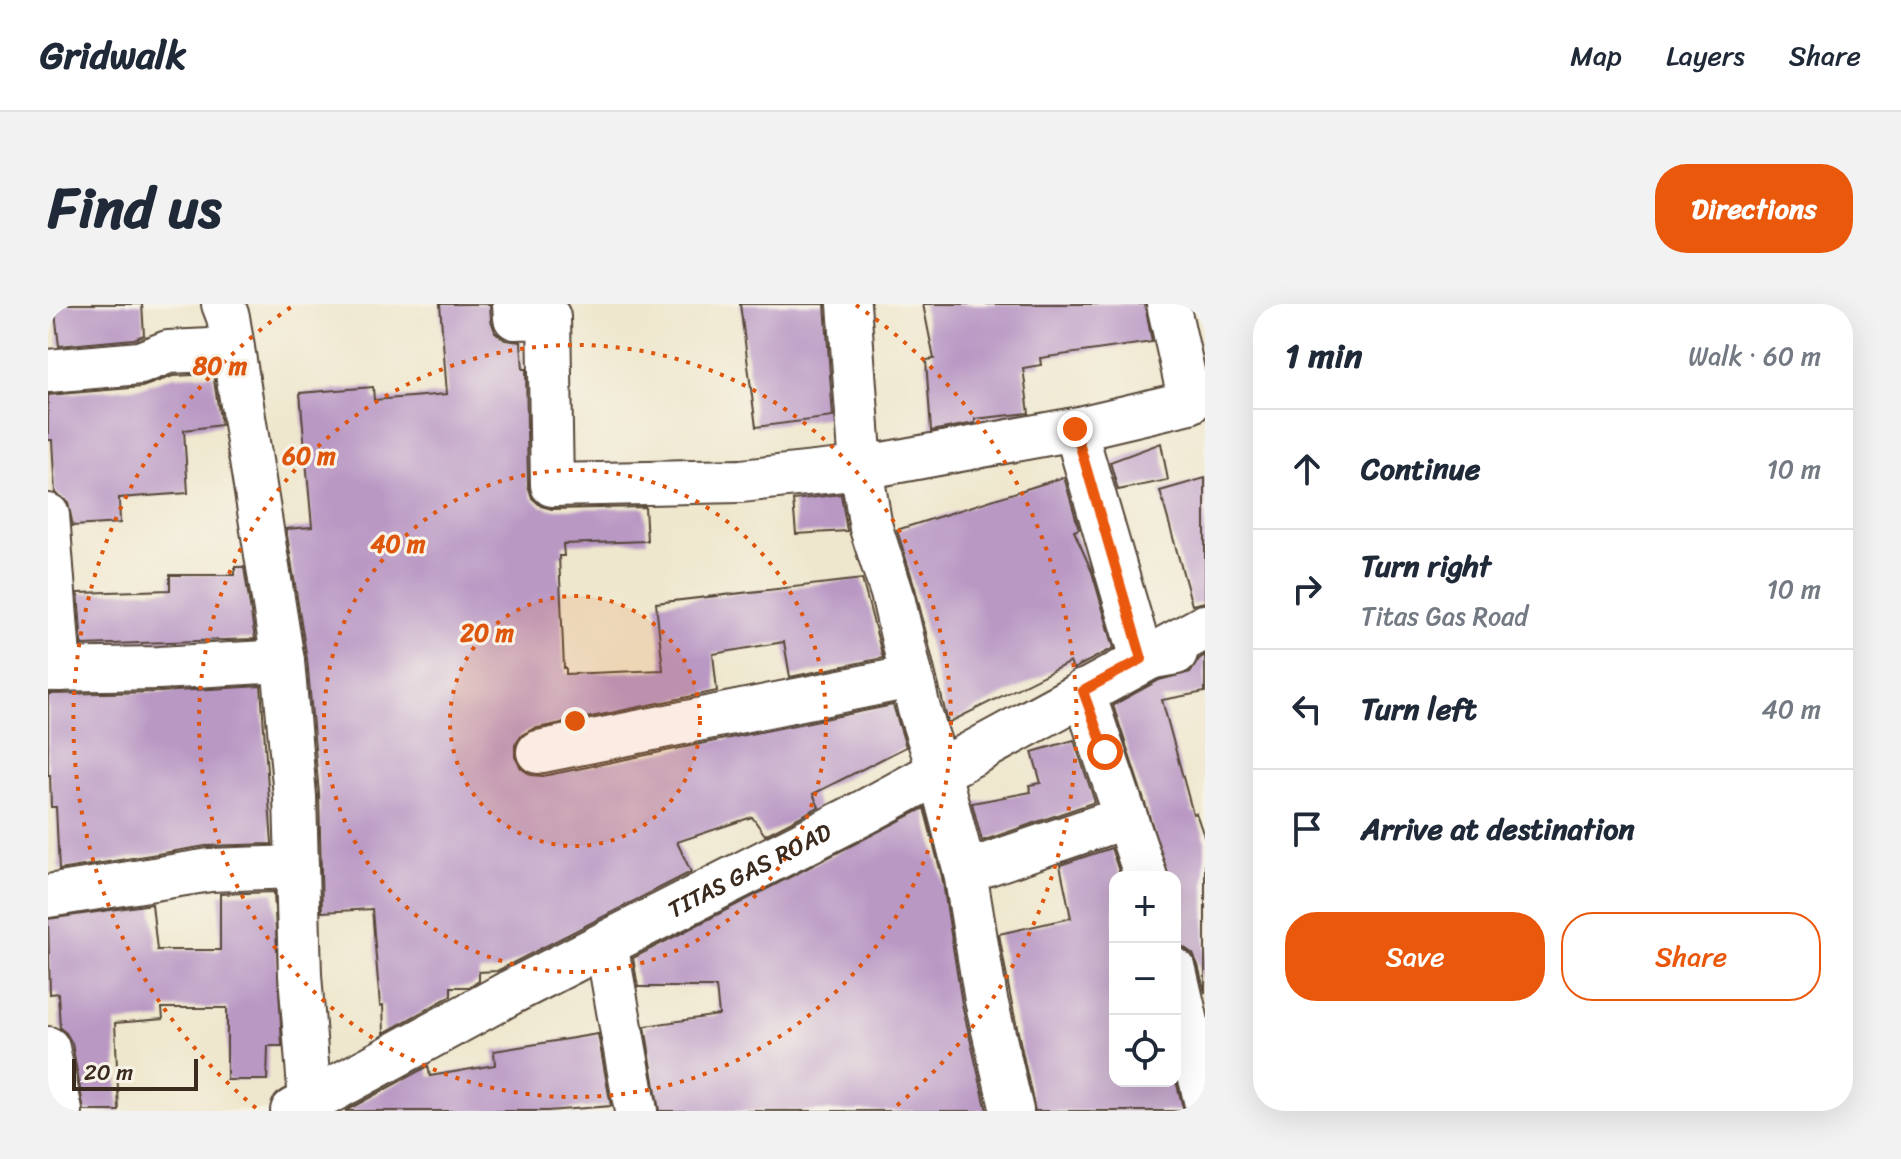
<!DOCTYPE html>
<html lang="en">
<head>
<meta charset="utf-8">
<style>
	body { margin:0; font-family:Sriracha,sans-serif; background:#f2f2f3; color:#1f2937 }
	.controls { position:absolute; right:24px; bottom:24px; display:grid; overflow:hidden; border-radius:16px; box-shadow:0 8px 32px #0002 }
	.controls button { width:72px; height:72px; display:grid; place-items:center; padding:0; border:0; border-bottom:2px solid #e0e1e3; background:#fff; color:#1f2937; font:40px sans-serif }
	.scale { position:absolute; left:24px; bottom:20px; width:126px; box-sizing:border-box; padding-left:8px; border:4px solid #3b2a1e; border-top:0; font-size:22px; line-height:28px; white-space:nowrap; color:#3b2a1e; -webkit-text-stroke:6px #f7f3e8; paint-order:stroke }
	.stop { position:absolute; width:24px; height:24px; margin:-18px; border:6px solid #ea580c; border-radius:50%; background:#fff }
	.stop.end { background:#ea580c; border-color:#fff; box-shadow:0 2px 8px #0008 }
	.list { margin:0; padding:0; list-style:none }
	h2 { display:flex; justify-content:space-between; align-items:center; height:104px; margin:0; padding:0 32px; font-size:34px }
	h2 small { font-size:26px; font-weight:400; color:#747a83 }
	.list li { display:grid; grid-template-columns:52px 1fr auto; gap:24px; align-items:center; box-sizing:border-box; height:120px; padding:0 32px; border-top:2px solid #e0e1e3 }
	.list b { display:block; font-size:30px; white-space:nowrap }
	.list p { margin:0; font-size:26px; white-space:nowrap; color:#747a83 }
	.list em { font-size:26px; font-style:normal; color:#747a83 }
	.actions { display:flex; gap:16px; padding:24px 32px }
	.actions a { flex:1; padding:18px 0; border:2px solid #ea580c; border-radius:32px; text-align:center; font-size:28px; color:#ea580c }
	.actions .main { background:#ea580c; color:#fff }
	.icon { flex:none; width:44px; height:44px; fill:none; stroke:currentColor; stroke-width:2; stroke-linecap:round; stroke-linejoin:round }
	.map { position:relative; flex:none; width:1157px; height:807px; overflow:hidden; border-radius:32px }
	header { display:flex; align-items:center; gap:48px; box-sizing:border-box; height:112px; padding:0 40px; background:#fff; border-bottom:2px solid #e0e1e3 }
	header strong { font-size:38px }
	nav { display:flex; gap:44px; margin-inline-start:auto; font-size:28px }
	.intro { display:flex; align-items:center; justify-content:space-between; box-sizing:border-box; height:192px; padding:0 48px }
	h1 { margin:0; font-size:56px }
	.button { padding:20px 36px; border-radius:32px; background:#ea580c; color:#fff; font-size:28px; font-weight:700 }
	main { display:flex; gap:48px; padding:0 48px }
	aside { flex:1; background:#fff; border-radius:32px; box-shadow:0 8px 32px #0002 }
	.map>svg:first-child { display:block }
	.building { fill:#b998c4 }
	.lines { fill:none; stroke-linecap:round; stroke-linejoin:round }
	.minor-casing { stroke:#564638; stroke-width:46 }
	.tertiary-casing { stroke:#564638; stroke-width:48 }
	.minor { stroke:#fff; stroke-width:42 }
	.tertiary { stroke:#fff; stroke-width:44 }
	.route { stroke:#ea580c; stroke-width:10 }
	.ring { fill:none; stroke:#df570d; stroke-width:4; stroke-dasharray:4 8 }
	.labels { text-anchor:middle; stroke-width:6; stroke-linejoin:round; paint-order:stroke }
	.street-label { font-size:24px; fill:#3b2a1e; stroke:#f7f3e8 }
	.centre { fill:#df570d; stroke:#f7f3e8; stroke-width:4 }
	.ring-label { font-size:24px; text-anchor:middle; font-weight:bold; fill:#df570d; stroke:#f7f3e8; stroke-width:6; stroke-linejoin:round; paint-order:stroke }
</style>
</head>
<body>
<header>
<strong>Gridwalk</strong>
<nav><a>Map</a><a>Layers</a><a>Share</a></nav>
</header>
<div class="intro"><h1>Find us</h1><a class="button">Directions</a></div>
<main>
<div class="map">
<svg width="1157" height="807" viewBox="0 0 1157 807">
	<rect width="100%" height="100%" fill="#f7f3e8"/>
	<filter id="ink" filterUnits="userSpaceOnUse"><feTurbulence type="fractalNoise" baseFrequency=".0125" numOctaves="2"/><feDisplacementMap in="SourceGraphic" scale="16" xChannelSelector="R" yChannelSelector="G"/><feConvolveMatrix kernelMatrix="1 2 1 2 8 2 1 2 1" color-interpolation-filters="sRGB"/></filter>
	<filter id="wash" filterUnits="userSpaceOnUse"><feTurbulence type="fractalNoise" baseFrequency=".006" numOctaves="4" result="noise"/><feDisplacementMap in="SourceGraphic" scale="32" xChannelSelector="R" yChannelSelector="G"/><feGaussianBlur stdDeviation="1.8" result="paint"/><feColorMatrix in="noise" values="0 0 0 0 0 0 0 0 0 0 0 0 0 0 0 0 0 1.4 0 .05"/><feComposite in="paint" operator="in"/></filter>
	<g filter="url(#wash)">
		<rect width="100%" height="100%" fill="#efe7cd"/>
		<g id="blocks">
			<g class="building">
				<path d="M 6,0 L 94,0 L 96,31 L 86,35 L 11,42 Z"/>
				<path d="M 392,0 L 442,0 L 443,16 L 447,28 L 457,36 L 473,38 L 475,65 L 478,65 L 480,181 L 484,194 L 493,202 L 504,205 L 597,203 L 599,237 L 515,240 L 516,252 L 511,252 L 516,364 L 518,364 L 518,370 L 615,366 L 608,299 L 814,275 L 835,354 L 742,373 L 736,338 L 665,350 L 669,387 L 485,425 L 474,431 L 467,441 L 467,453 L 473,464 L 483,471 L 495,472 L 845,401 L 858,443 L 765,490 L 771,503 L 717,531 L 704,513 L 629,538 L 643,568 L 449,667 L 431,668 L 431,677 L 421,683 L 403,683 L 403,692 L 336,729 L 335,701 L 332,702 L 324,605 L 274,608 L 271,490 L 259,355 L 238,225 L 264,223 L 252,89 L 325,83 L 326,96 L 399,90 Z"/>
				<path d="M 692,0 L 777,0 L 785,113 L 708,123 Z"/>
				<path d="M 875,0 L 1097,0 L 1104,38 L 992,54 L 993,61 L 975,64 L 981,109 L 927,115 L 927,119 L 883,127 L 878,56 L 886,55 Z"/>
				<path d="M 165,70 L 173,121 L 136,126 L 140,189 L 71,194 L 72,219 L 25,222 L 20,198 L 7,189 L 4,136 L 0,136 L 0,91 L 94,83 L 125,72 Z"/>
				<path d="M 1113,139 L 1120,176 L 1070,186 L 1062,158 Z"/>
				<path d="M 1016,173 L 1031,225 L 1026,227 L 1044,268 L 1066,344 L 1025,365 L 1022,358 L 900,419 L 867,284 L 849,226 Z"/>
				<path d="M 1157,174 L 1157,298 L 1144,301 L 1112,187 Z"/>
				<path d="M 793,190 L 799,227 L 748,230 L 745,196 Z"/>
				<path d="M 187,263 L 196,263 L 207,335 L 34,341 L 30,289 L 122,286 L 122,271 L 187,271 Z"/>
				<path d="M 1157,351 L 1157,388 L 1114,396 L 1145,510 L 1148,509 L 1157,535 L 1157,689 L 1150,661 L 1145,650 L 1135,643 L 1127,643 L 1127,573 L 1121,573 L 1065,401 L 1111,376 L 1143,368 L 1151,355 Z"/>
				<path d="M 213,382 L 224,540 L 158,542 L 11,566 L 8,503 L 3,503 L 2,471 L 0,471 L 0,390 L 111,388 Z"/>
				<path d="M 1026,436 L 1047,498 L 934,537 L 924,499 L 983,488 L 981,481 L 993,479 L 984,448 Z"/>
				<path d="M 876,504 L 894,573 L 914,700 L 939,807 L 611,807 L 597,722 L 671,711 L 668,683 L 590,683 L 585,654 Z"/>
				<path d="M 1063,544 L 1073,573 L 1067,573 L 1067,777 L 1127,777 L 1127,773 L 1136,807 L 987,807 L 962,691 L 951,630 L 1023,614 L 1012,561 Z"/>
				<path d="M 226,588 L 234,742 L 220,742 L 219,776 L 179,776 L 179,704 L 114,704 L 115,715 L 67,719 L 71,807 L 36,807 L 24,739 L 18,729 L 12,724 L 10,689 L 2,690 L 0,615 L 104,600 L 109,646 L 172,646 L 172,590 Z"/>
				<path d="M 550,730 L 563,802 L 499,807 L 297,807 L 380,762 L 382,772 L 447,761 L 446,747 Z"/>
			</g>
		</g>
	</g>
	<g filter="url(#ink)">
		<use href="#blocks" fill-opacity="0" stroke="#564638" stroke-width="2"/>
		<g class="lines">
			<defs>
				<g id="minor">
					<path d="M 175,0 L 180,13 L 235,357 L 247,492 L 252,671 L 262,797"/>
					<path d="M 466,0 L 467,14 L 501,13 L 504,181 L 693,177 L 813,164 L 1027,125 L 1142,98 L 1120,0"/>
					<path d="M 801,0 L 813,164 L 823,224 L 844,289 L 871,405 L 891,468 L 917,568 L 938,696 L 964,807"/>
					<path d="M 0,67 L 92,59 L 120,48 L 185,45"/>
					<path d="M 1027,125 L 1094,355 L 1128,349"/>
					<path d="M 0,211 L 12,366"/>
					<path d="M 0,366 L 111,364 L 235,357"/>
					<path d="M 1035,387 L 1098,573"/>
					<path d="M 490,448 L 863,373"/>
					<path d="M 917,568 L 1078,513"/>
					<path d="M 0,592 L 162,566 L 249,563"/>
					<path d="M 558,639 L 588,807"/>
					<path d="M 1127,666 L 1157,796"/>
					<path d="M 0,744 L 13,807"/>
				</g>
				<g id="tertiary">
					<path id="s1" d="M 245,807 L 463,688 L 815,509 L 1157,323"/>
				</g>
			</defs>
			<use href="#minor" class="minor-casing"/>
			<use href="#tertiary" class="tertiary-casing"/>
			<use href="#minor" class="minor"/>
			<use href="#tertiary" class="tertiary"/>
		</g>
	</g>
	<g class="lines" filter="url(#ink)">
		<path class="route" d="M 1027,125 L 1094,355 L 1035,387 L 1057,448"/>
	</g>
	<circle cx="527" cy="417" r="125" fill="#df570d" fill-opacity=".12"/>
	<g class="ring">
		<circle cx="527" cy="417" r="125"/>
		<circle cx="527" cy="417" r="251"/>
		<circle cx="527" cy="417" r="376"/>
		<path d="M208 804A502 502 0 0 1 246 1M808 1A502 502 0 0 1 846 804"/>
	</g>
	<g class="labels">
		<g class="street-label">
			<text dy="8" stroke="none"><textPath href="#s1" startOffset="516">TITAS GAS ROAD</textPath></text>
		</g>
	</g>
	<circle cx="527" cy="417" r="12" class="centre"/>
	<g class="ring-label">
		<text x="172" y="70">80 m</text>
		<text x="261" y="160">60 m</text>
		<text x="350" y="248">40 m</text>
		<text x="439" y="337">20 m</text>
	</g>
</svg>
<div class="controls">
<button>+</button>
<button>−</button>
<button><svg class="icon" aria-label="locate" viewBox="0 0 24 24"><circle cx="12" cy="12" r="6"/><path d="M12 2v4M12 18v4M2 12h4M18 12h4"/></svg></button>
</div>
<div class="scale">20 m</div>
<div class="stop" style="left:1057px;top:448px"></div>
<div class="stop end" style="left:1027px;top:125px"></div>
</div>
<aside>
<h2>1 min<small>Walk · 60 m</small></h2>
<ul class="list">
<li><svg class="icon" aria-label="ahead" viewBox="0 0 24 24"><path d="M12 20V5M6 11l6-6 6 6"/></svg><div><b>Continue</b></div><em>10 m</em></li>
<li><svg class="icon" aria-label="right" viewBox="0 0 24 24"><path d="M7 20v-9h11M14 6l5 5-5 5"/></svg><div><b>Turn right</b><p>Titas Gas Road</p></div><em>10 m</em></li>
<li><svg class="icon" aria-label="left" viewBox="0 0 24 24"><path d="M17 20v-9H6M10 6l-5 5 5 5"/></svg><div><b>Turn left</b></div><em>40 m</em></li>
<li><svg class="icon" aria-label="arrive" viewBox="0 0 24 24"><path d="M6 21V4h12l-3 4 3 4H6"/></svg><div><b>Arrive at destination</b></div></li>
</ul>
<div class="actions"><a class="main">Save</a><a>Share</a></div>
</aside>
</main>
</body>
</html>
